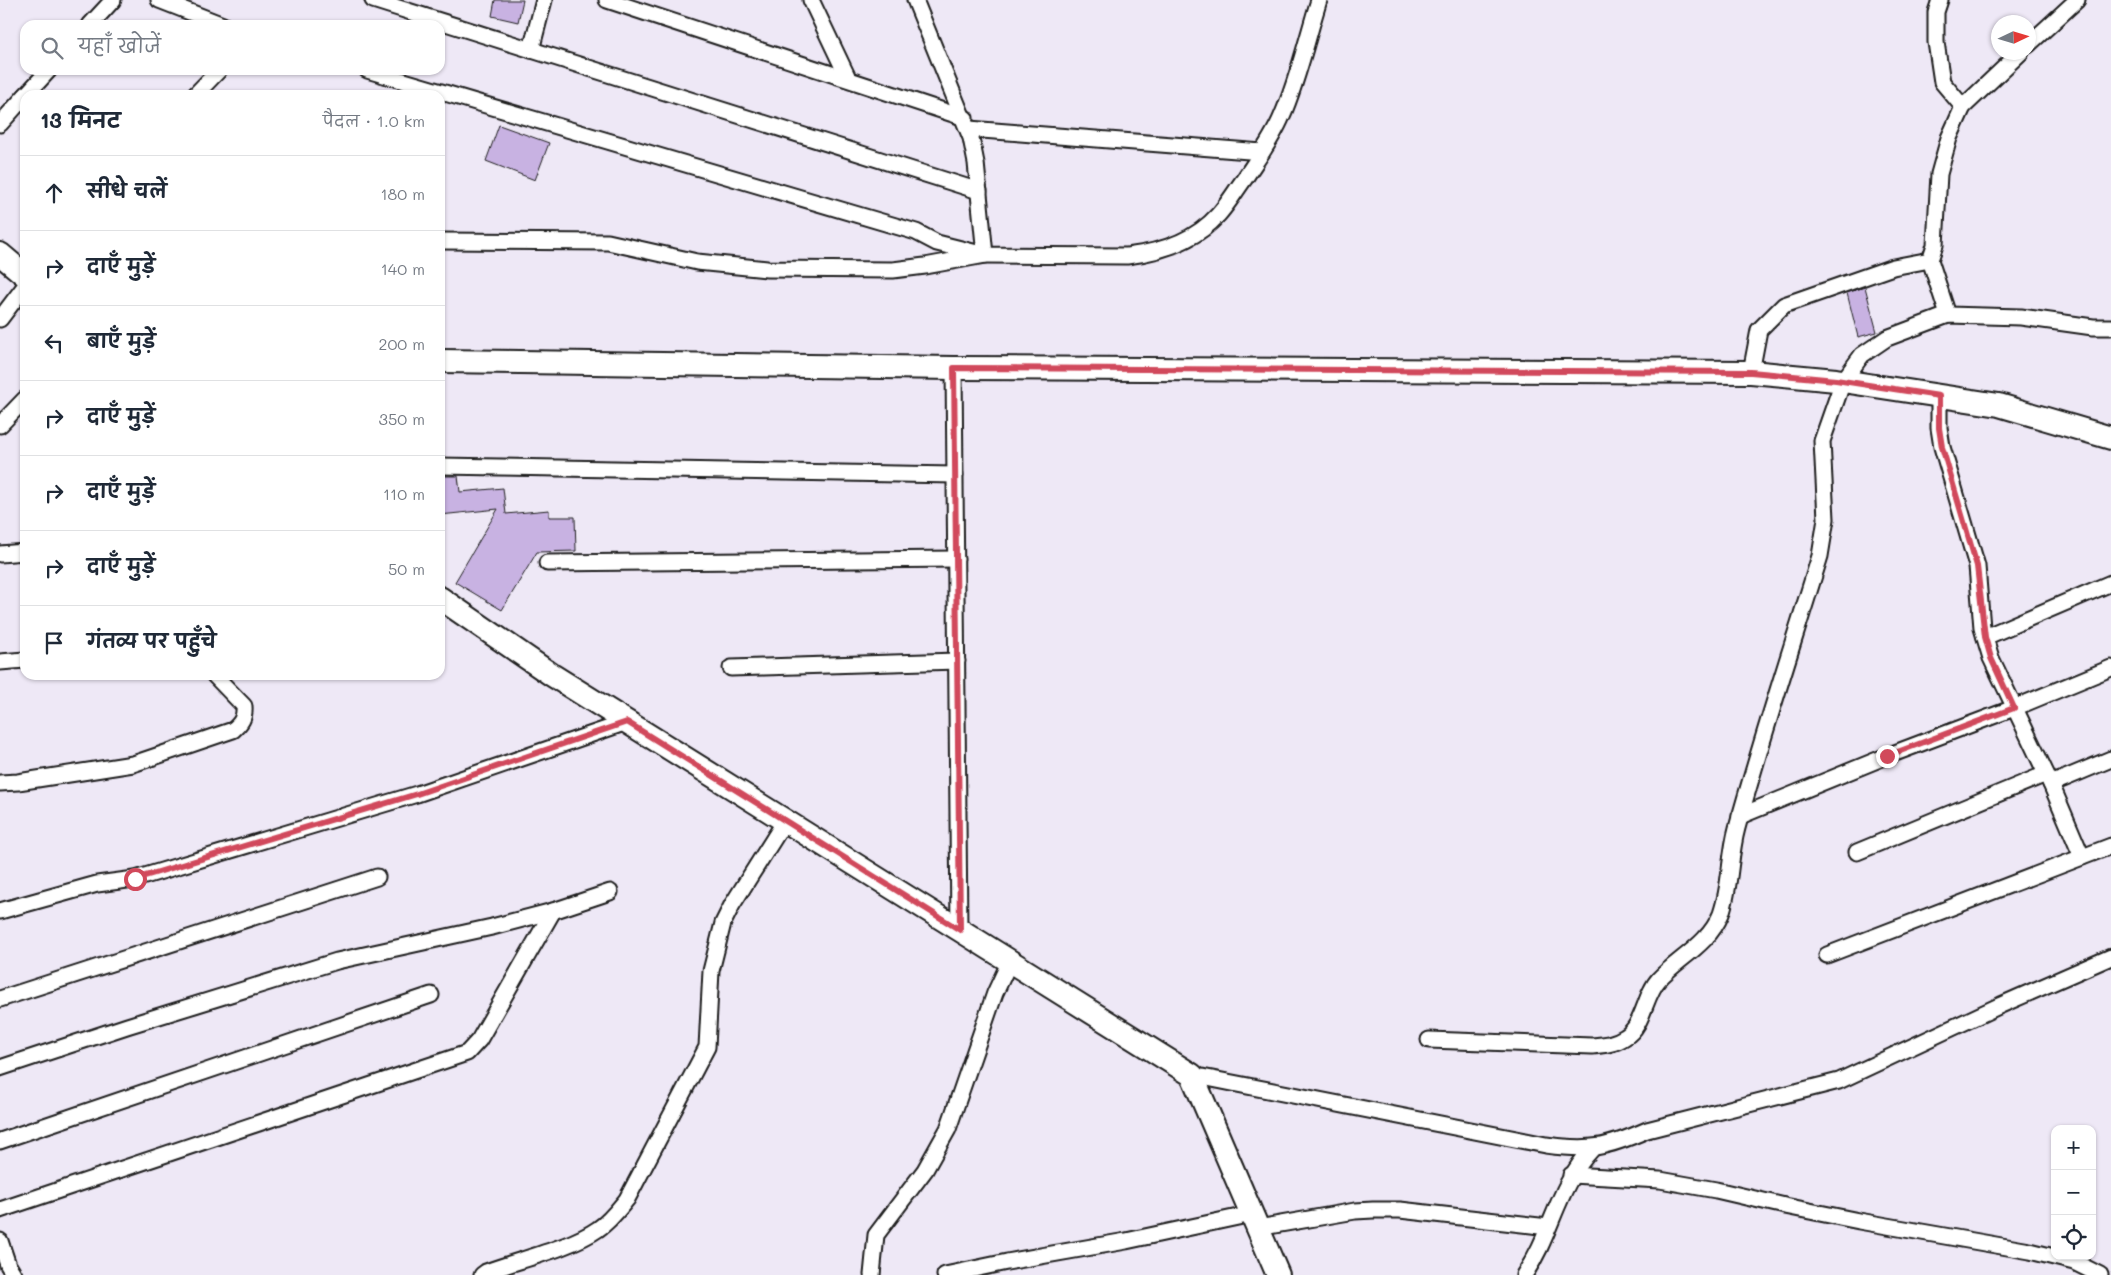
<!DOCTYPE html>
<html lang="hi">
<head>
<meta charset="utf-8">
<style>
	body { margin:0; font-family:Mali,"Playpen Sans Deva",sans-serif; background:#f2f2f3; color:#1f2937 }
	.controls { position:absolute; right:15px; bottom:15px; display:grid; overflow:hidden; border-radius:10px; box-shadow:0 1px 4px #0004 }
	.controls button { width:45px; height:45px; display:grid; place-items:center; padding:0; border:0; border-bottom:1px solid #e0e1e3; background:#fff; color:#1f2937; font:25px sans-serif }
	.compass { position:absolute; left:1991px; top:15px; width:45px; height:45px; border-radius:50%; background:#fff; box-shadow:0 1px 4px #0004; rotate:86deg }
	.stop { position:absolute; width:15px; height:15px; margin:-11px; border:4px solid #d1495b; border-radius:50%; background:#fff }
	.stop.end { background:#d1495b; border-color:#fff; box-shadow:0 1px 5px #0008 }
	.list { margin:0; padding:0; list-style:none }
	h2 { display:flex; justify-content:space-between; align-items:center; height:65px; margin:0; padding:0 20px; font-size:21px }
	h2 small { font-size:16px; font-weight:400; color:#747a83 }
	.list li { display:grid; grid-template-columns:32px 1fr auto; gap:15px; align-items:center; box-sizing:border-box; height:75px; padding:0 20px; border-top:1px solid #e0e1e3 }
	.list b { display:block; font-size:19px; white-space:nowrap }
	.list em { font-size:16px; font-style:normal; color:#747a83 }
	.icon { flex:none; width:28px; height:28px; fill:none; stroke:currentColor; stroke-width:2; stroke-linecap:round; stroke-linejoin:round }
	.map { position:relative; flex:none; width:2111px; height:1275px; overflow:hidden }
	.search { position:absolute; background:#fff; box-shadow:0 1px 4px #0004; left:20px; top:20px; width:425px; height:55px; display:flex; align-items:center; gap:12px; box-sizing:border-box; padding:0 18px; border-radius:15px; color:#747a83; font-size:19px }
	.panel { position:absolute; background:#fff; box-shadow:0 1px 4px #0004; left:20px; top:90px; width:425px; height:590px; border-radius:15px }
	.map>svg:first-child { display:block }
	.building { fill:#c8b2e2; stroke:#1c1c1c }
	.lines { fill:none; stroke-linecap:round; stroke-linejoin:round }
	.street-casing { stroke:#1c1c1c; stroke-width:19 }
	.secondary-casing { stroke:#1c1c1c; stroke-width:26 }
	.street { stroke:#fff; stroke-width:15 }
	.secondary { stroke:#fff; stroke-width:22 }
	.route { stroke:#d1495b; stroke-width:6 }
</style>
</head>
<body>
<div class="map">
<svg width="2111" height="1275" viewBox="0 0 2111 1275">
	<rect width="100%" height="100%" fill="#eee8f6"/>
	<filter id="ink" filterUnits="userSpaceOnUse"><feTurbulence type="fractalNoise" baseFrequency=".02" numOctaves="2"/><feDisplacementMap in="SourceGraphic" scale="10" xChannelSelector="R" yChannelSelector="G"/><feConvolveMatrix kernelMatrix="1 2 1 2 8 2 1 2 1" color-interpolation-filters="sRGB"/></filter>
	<g filter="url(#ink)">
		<g class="building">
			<path d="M 495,0 L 523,0 L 518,22 L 492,16 Z"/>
			<path d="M 499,125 L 549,143 L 535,180 L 486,161 Z"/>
			<path d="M 1865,287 L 1877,332 L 1858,337 L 1847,293 Z"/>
			<path d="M 440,476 L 458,476 L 460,492 L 503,488 L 506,514 L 549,510 L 549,517 L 575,517 L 576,551 L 537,552 L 502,610 L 455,582 L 498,509 L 440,515 Z"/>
		</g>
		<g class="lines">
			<defs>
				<g id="street">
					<path d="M 159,0 L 223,25"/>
					<path d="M 373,0 L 979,191"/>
					<path d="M 607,0 L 965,118"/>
					<path d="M 811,0 L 848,78"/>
					<path d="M 1940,0 L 1936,12 L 1936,42 L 1942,82 L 1963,107"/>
					<path d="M 90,25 L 113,0"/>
					<path d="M 2028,45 L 2077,0"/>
					<path d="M 531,50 L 544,0"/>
					<path d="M 367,70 L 916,232 L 937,243 L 985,255 L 1127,256 C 1160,252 1195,241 1218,215 C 1228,204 1236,190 1245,178 C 1258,158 1273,138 1282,116 C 1298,80 1307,38 1319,0"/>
					<path d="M 26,95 L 49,70"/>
					<path d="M 195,95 L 219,70"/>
					<path d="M 0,124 L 25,96"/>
					<path d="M 969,129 L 1262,152"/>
					<path d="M 440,241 L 608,242 L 697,262 L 767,269 L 893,270 L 925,266 L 985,255 L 976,163 L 971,138 L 915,0"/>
					<path d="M 1948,315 L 1930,260 L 1935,245 L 1939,174 L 1949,138 L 1963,107 L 2021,52"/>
					<path d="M 0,319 L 25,286"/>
					<path d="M 954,368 L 959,930"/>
					<path d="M 1751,372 L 1759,330 L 1784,305 L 1893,267 L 1930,260"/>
					<path d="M 1939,396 L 1939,428 L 1942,447 L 1977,566 L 1982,628 L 1991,658 L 2051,784 L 2082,857"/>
					<path d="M 0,425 L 25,399"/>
					<path d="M 440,466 L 955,475"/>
					<path d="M 0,554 L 25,552"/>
					<path d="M 547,563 L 956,559"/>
					<path d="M 1985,637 L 2111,583"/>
					<path d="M 0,662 L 25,660"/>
					<path d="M 731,668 L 957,661"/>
					<path d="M 0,783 L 18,782 L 133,764 L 233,730 C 241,723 245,718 244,706 L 214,675"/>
					<path d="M 2051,784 L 2111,759"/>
					<path d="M 1740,816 L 1887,756 L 2014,708 L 2111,668"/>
					<path d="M 1857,852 L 2046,774"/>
					<path d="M 0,911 L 97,884 L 135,879 L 417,794 L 627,722"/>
					<path d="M 1827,955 L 2111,846"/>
					<path d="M 0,999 L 377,877"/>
					<path d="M 1429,1040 L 1592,1046 C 1603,1045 1615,1044 1625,1037 C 1644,1026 1644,995 1659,979 C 1680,957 1709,944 1721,914 C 1731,886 1729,857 1737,828 C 1762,737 1792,647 1820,556 L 1826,519 L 1822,441 L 1843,381 L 1862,355 L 1887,338 L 1948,315 L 2021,317 L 2093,327 L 2111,327"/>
					<path d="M 0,1068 L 127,1026 L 337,961 L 492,927 L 553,911 L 610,892"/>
					<path d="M 1192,1075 L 1546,1145 C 1590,1151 1606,1148 1647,1130 L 1839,1081 L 2001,1005 L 2111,957"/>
					<path d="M 0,1141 L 431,995"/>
					<path d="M 1571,1175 L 1660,1180 L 1716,1190 L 1785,1206 L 1859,1221 L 2030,1251 L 2074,1262 L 2100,1275"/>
					<path d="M 0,1210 L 467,1053 L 479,1040 L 553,911"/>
					<path d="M 1258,1228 L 1355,1211 L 1373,1210 L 1400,1210 L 1548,1227"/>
					<path d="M 0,1241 L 8,1265 L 14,1275"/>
					<path d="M 482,1275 L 486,1272 C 518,1260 571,1248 598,1229 C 610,1221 618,1210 627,1199 L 707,1047 L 711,971 L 723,923 L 732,905 L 785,821"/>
					<path d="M 872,1275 L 876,1235 L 925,1170 L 948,1129 L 995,993 L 1010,961"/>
					<path d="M 945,1275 L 1007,1262 L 1126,1241 L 1252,1214"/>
					<path d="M 1524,1275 C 1553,1233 1556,1187 1593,1148"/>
				</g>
				<g id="secondary">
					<path d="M 0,254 L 25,275"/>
					<path d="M 440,361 L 954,368 L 1751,372 L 1836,380 L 1999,405 L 2111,438"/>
					<path d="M 440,598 L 552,675 L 1192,1075 L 1278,1275"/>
				</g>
			</defs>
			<use href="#street" class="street-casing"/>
			<use href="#secondary" class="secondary-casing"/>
			<use href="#street" class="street"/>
			<use href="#secondary" class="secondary"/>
		</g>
	</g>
	<g class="lines" filter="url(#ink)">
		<path class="route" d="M 135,879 L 417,794 L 627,722 L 960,930 L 954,368 L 1751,372 L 1836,380 L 1939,396 L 1939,428 L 1942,447 L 1977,566 L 1985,637 L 1991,658 L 2014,708 L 1887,756"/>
	</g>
</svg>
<div class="controls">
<button>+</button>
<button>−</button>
<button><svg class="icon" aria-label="locate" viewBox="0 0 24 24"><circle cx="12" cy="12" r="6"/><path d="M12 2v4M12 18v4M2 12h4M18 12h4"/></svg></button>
</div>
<svg class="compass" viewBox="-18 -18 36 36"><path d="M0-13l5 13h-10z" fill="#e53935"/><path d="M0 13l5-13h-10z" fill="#747a83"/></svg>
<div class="stop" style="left:135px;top:879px"></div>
<div class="stop end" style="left:1887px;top:756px"></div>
<div class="search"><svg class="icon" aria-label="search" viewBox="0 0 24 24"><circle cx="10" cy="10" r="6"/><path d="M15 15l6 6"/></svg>यहाँ खोजें</div>
<section class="panel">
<h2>13 मिनट<small>पैदल · 1.0 km</small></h2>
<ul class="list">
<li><svg class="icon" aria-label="ahead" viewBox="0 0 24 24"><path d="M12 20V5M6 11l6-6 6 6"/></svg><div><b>सीधे चलें</b></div><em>180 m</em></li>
<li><svg class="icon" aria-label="right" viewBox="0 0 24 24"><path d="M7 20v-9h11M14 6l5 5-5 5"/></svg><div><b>दाएँ मुड़ें</b></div><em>140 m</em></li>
<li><svg class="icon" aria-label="left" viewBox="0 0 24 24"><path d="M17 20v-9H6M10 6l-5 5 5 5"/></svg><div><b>बाएँ मुड़ें</b></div><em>200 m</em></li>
<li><svg class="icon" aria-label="right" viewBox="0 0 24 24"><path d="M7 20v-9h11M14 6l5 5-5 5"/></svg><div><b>दाएँ मुड़ें</b></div><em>350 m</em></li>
<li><svg class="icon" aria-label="right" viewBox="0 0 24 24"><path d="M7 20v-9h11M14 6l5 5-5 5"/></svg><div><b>दाएँ मुड़ें</b></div><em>110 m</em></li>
<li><svg class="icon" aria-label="right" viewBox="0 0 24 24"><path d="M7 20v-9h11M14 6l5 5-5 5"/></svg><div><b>दाएँ मुड़ें</b></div><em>50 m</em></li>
<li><svg class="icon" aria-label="arrive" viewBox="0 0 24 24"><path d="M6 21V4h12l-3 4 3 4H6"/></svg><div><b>गंतव्य पर पहुँचे</b></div></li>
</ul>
</section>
</div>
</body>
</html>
